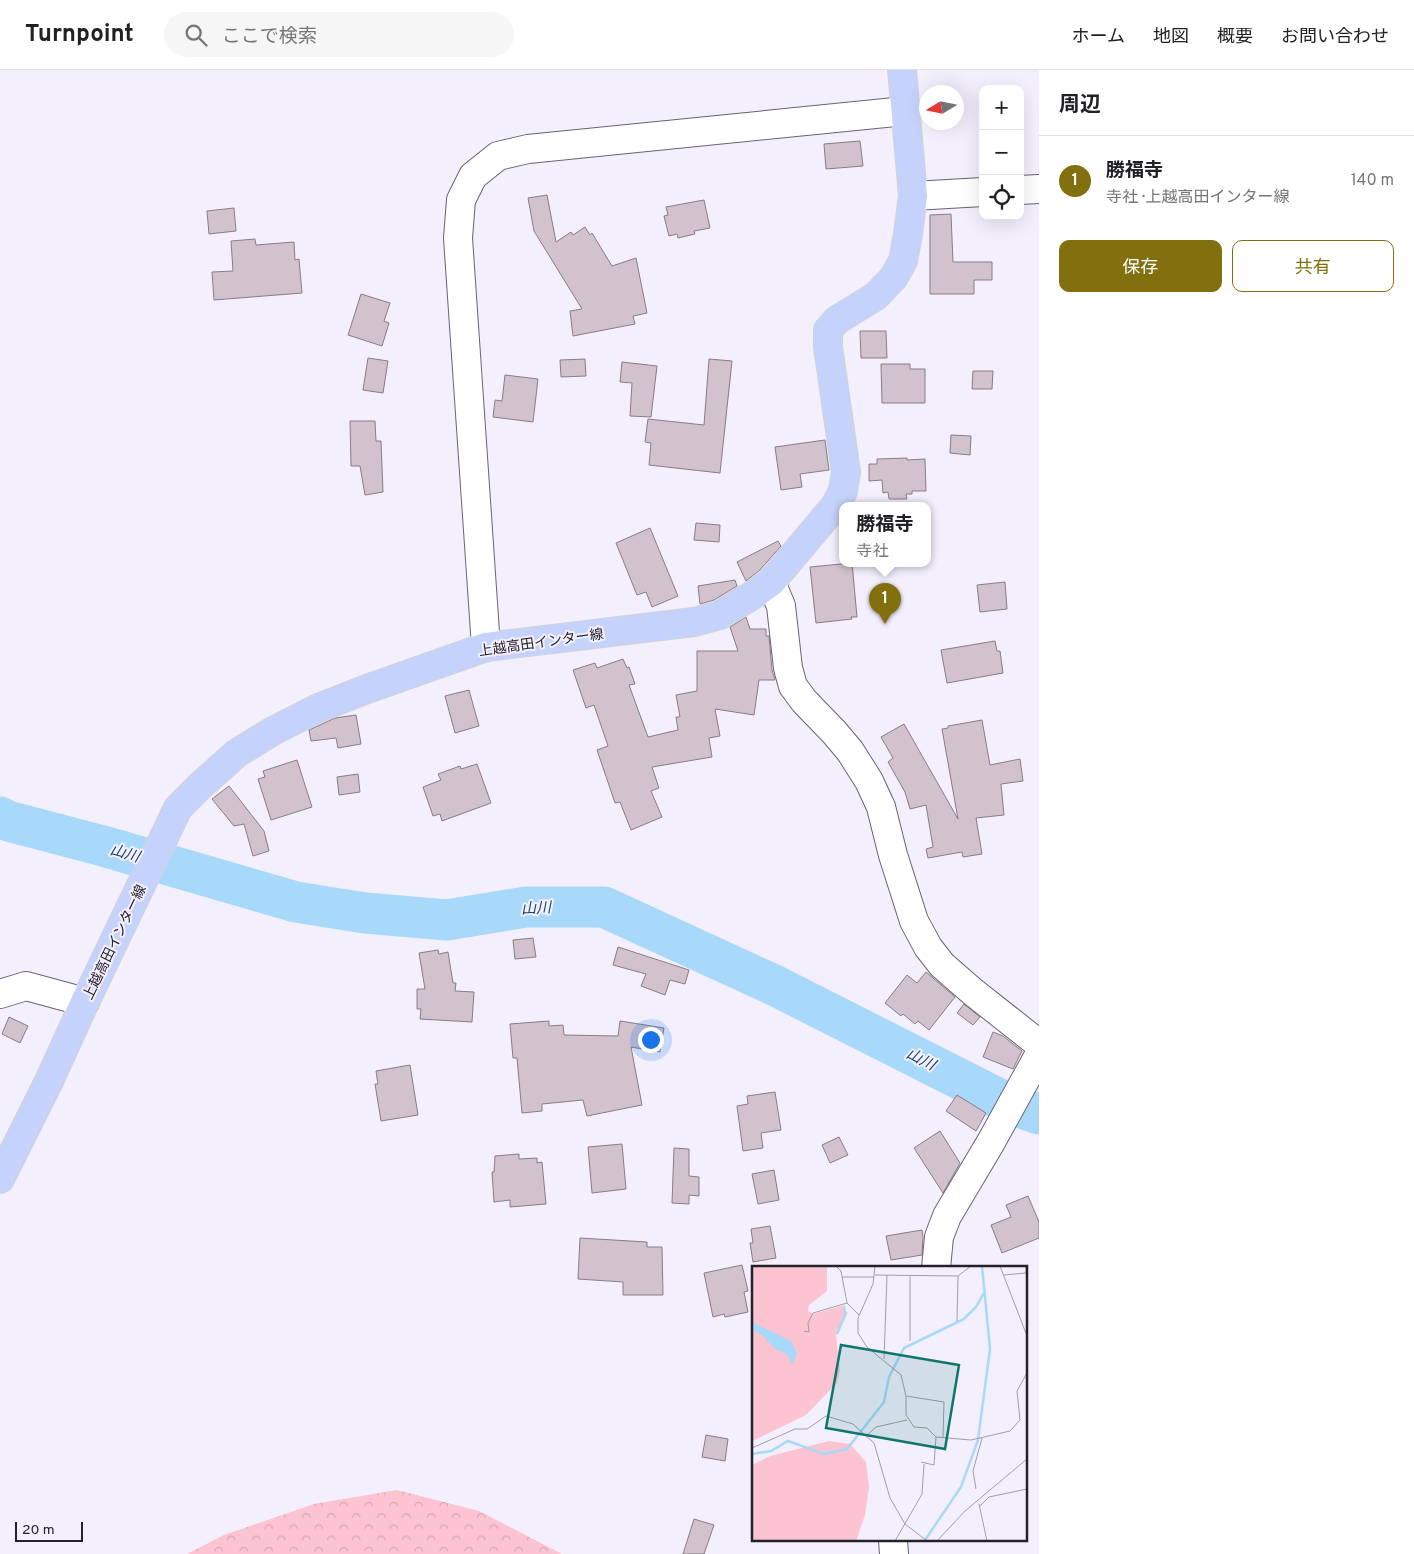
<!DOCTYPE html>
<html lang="ja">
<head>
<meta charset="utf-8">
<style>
	body { margin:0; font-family:Overpass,"Noto Sans JP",sans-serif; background:#f6f6f6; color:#202124 }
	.controls { position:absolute; right:15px; top:15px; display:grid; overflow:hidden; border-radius:10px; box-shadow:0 5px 20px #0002 }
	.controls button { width:45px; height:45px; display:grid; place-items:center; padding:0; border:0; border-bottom:1px solid #e0e0e0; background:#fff; color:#202124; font:25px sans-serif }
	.compass { position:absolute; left:919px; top:15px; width:45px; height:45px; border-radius:50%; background:#fff; box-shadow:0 5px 20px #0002; rotate:260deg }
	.scale { position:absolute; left:15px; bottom:12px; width:68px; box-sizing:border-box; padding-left:5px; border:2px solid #242228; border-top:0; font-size:14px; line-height:18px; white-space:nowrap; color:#242228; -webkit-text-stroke:4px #f4effd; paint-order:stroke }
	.you { position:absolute; left:650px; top:969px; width:18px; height:18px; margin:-12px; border:4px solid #fff; border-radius:50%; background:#1a73e8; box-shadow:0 0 0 8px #1a73e833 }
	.badge { display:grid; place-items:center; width:32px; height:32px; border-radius:50%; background:#826f0d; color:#fff; font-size:16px; font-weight:700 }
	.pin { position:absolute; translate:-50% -41px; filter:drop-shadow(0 1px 2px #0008) }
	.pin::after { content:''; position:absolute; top:26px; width:18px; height:15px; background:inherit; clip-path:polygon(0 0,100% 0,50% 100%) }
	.popup { position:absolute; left:839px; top:432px; width:92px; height:65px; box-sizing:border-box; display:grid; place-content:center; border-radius:10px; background:#fff; filter:drop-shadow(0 1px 4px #0005); font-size:16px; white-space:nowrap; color:#757577 }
	.popup b { font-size:19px; color:#202124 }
	.popup::after { content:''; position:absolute; left:50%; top:100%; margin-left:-10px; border:10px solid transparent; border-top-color:#fff }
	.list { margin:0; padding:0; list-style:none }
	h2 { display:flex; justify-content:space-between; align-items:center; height:65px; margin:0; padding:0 20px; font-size:21px }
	h2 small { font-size:16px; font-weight:400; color:#757577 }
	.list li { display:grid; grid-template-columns:32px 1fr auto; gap:15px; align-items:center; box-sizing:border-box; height:90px; padding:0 20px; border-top:1px solid #e0e0e0 }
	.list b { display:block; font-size:19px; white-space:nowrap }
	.list p { margin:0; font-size:16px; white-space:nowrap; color:#757577 }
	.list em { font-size:16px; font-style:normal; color:#757577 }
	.actions { display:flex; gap:10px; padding:15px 20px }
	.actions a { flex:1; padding:11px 0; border:1px solid #826f0d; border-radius:10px; text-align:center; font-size:18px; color:#826f0d }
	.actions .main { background:#826f0d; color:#fff }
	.icon { flex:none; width:28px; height:28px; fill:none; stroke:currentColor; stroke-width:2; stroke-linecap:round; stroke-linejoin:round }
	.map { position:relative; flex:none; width:1039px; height:1484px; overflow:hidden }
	header { display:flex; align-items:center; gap:30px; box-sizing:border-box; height:70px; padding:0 25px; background:#fff; border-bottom:1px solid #e0e0e0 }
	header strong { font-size:24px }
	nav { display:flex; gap:28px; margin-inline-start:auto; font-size:18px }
	.search { width:350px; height:45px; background:#f6f6f6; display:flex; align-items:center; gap:12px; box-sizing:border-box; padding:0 18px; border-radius:28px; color:#757577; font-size:19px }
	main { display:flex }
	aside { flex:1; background:#fff }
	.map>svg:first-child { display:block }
	.forest { fill:url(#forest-crowns) }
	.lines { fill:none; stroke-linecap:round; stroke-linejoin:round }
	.river { stroke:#a8d9fa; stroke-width:41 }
	.building { fill:#d1c2ce; stroke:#897c87 }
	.minor-casing { stroke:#686372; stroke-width:30 }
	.major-casing { stroke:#d3d3d4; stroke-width:30 }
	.minor { stroke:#fff; stroke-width:28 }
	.major { stroke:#c5d3fc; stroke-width:28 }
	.labels { text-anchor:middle; stroke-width:4; stroke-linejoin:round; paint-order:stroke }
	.street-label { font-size:14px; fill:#242228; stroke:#f4effd }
	.water-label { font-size:15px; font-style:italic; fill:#174762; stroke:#f4effd }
	.inset-river { fill:none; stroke:#a8d9fa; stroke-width:2.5 }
	.inset-road { fill:none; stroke:#a19da8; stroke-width:1 }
	.view { fill:#0f766e; fill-opacity:0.15; stroke:#0f766e; stroke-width:2.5 }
	.inset-edge { fill:none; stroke:#242228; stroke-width:2.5 }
</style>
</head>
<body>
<header>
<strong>Turnpoint</strong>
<div class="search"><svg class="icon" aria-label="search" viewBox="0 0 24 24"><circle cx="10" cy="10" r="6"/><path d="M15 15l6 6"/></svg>ここで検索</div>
<nav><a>ホーム</a><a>地図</a><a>概要</a><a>お問い合わせ</a></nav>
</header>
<main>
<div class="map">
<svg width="1039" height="1484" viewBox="0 0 1039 1484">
	<defs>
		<pattern id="forest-crowns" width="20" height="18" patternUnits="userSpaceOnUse" patternTransform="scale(1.25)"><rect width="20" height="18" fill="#fcc3d0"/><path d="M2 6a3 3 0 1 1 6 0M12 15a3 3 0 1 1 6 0" fill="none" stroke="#d8a7b3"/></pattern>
	</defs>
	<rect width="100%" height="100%" fill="#f4effd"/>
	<path class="forest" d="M 397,1420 L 479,1441 L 562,1484 L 187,1484 L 224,1465 L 314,1434 Z"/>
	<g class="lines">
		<path class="river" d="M 0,747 L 8,751 L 103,776 L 296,832 L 365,843 L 447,850 L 526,837 L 604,837 L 776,916 L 1007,1033 L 1039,1044"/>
	</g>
	<g class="building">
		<path d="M 860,71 L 863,96 L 826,99 L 824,74 Z"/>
		<path d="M 547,125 L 556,172 L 571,162 L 573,165 L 585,157 L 590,165 L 592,163 L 612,196 L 636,188 L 647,243 L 633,246 L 635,254 L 573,266 L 570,241 L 582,239 L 534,161 L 528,128 Z"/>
		<path d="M 704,130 L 710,158 L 694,161 L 695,164 L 678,168 L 677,164 L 669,166 L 664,146 L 668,145 L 666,137 Z"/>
		<path d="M 234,138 L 236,161 L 209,164 L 207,141 Z"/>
		<path d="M 951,144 L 953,192 L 992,192 L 992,210 L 974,210 L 974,224 L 930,224 L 930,145 Z"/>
		<path d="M 255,169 L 256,175 L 294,172 L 295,190 L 299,189 L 302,223 L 214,230 L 212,202 L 233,201 L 231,171 Z"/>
		<path d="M 361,224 L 390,233 L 384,251 L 389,253 L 382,276 L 348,265 Z"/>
		<path d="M 860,261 L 886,261 L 887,288 L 861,288 Z"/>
		<path d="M 368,288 L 388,291 L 383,323 L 363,320 Z"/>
		<path d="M 585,289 L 586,306 L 561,307 L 560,290 Z"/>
		<path d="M 709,289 L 732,291 L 720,403 L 649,395 L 651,373 L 645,372 L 648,349 L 704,355 Z"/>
		<path d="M 622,292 L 657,296 L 651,347 L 630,346 L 632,313 L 620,312 Z"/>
		<path d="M 881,294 L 910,294 L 910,299 L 925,299 L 925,333 L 882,333 Z"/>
		<path d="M 973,301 L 993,301 L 992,319 L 972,319 Z"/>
		<path d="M 505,305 L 538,309 L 533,352 L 493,347 L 495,330 L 502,331 Z"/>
		<path d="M 350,351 L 375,351 L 376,371 L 381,371 L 383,422 L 365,425 L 360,396 L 351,396 Z"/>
		<path d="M 951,365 L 971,366 L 970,385 L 950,383 Z"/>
		<path d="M 825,370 L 829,400 L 800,404 L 802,417 L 781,420 L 775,377 Z"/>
		<path d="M 907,388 L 907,390 L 925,389 L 926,421 L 912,421 L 912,424 L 906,424 L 907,429 L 889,429 L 888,422 L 883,423 L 882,410 L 869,411 L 869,394 L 877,394 L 877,389 Z"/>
		<path d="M 696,453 L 720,455 L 719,472 L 694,470 Z"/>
		<path d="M 650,458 L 678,526 L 652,537 L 646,522 L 637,525 L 616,473 Z"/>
		<path d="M 778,471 L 781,476 L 760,500 L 746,511 L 737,492 Z"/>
		<path d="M 852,493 L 857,547 L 851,547 L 852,549 L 816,553 L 810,497 Z"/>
		<path d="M 735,510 L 737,516 L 714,530 L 700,534 L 698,516 Z"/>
		<path d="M 1005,512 L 1007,539 L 980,542 L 977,515 Z"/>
		<path d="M 746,547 L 750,559 L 766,559 L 766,566 L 769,566 L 772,600 L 775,610 L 759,610 L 754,645 L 715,639 L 720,666 L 709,668 L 712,687 L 652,697 L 659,718 L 651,721 L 662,747 L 631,760 L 620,732 L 615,733 L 597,680 L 608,676 L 594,635 L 586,638 L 573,600 L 595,593 L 597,598 L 623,589 L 627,598 L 629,597 L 635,614 L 629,615 L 648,667 L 678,660 L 676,647 L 680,647 L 676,625 L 697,621 L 697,581 L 738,581 L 730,557 Z"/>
		<path d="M 995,571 L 997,581 L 1000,581 L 1003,603 L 947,613 L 941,580 Z"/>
		<path d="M 469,620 L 479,656 L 455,663 L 445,626 Z"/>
		<path d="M 356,645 L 361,674 L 338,678 L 336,668 L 311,671 L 309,660 L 335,648 Z"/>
		<path d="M 982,650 L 990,695 L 1020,689 L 1023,711 L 1001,714 L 1004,745 L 976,748 L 982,784 L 963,787 L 962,782 L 928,788 L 926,779 L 933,777 L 926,735 L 910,739 L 905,722 L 888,692 L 893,688 L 881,667 L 904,654 L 958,749 L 942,659 L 948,658 L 948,656 Z"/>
		<path d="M 297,690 L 312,737 L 271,750 L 258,709 L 265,707 L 263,701 Z"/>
		<path d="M 477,694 L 491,733 L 442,751 L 440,744 L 433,746 L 423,717 L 441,710 L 438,704 L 460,696 L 461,699 Z"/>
		<path d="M 358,704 L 360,722 L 339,725 L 337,707 Z"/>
		<path d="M 229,716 L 264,761 L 269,781 L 253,786 L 244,754 L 234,756 L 212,729 Z"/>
		<path d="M 533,868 L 536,887 L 515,889 L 513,870 Z"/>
		<path d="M 618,877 L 689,900 L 685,914 L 670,910 L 665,925 L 641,916 L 646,904 L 613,895 Z"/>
		<path d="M 438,880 L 439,884 L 448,882 L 453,913 L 456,913 L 455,921 L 474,922 L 472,952 L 420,949 L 421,939 L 417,939 L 417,919 L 425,919 L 419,883 Z"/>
		<path d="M 926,902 L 955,927 L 929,960 L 918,951 L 915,954 L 903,944 L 901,946 L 885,933 L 907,905 L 917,913 Z"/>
		<path d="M 964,934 L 980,947 L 973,955 L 957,943 Z"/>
		<path d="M 9,947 L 28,956 L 20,973 L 2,964 Z"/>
		<path d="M 549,951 L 549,956 L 563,955 L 564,965 L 618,966 L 620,951 L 664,958 L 660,982 L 631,977 L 642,1035 L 587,1046 L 583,1030 L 542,1034 L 542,1041 L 522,1043 L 517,988 L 513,988 L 510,954 Z"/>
		<path d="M 993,962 L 1003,966 L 1022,981 L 1013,999 L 983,987 Z"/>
		<path d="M 410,995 L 418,1045 L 381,1051 L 375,1014 L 378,1014 L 376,1001 Z"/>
		<path d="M 775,1022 L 781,1060 L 761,1063 L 763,1078 L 743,1081 L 737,1036 L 748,1034 L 747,1026 Z"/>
		<path d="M 957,1025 L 986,1043 L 976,1061 L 946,1041 Z"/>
		<path d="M 940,1061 L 960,1093 L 943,1123 L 914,1078 Z"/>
		<path d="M 839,1067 L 848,1085 L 830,1093 L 822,1075 Z"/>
		<path d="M 622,1074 L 626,1119 L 592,1123 L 588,1077 Z"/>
		<path d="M 674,1078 L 689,1079 L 689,1106 L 699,1107 L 699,1126 L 689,1125 L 689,1134 L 672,1133 Z"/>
		<path d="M 519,1084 L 519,1089 L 537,1088 L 537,1093 L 542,1092 L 546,1134 L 510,1137 L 510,1130 L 494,1132 L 492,1102 L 494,1102 L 495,1086 Z"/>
		<path d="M 774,1100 L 779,1130 L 758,1134 L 752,1104 Z"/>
		<path d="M 1028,1126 L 1039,1152 L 1039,1168 L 1002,1183 L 991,1155 L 1011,1147 L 1006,1135 Z"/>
		<path d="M 770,1156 L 776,1188 L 753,1192 L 750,1173 L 753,1173 L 751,1159 Z"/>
		<path d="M 922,1160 L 923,1167 L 922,1185 L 891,1190 L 886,1166 Z"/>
		<path d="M 580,1168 L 647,1172 L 647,1177 L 662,1177 L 663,1225 L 623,1225 L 623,1212 L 578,1209 Z"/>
		<path d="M 742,1195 L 748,1221 L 744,1222 L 748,1242 L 725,1247 L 724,1244 L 713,1247 L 704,1203 Z"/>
		<path d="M 706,1365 L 728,1369 L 725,1391 L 702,1387 Z"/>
		<path d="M 694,1449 L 714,1455 L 704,1484 L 683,1484 Z"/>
	</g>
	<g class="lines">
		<defs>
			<g id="minor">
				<path d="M 1020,120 L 1039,119"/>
				<path d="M 913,126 L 983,122"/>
				<path d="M 771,512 L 781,536 L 788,598 L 793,616 L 804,631 L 834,662 L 850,681 L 869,711 L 881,737 L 893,785 L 914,851 L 928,877 L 942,895 L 973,922 L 1039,974"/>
				<path d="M 486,577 L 458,168 L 461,130 L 473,106 L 498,86 L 528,79 L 905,41"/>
				<path d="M 0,924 L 26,916 L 85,932"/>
				<path d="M 936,1198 L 939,1167 L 947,1146 L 991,1072 L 1039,985"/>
				<path d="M 893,1470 L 894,1484"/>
			</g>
			<path id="major" d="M 0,1109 L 49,1011 L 85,932 L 178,738 L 199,717 L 237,683 L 273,661 L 316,639 L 367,619 L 486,577 L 694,552 L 720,545 L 756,523 L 771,512 L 835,436 L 843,421 L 846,402 L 828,277 L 828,260 L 837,250 L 876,226 L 894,207 L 903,191 L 908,164 L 913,126 L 902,0"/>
		</defs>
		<use href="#minor" class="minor-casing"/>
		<use href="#major" class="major-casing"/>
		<use href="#minor" class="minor"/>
		<use href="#major" class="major"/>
	</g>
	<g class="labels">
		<g class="street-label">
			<text transform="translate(541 572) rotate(-8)" y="5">上越高田インター線</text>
			<text transform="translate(114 872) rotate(-64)" y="5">上越高田インター線</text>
		</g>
		<g class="water-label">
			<text transform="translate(125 783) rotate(16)" y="5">山川</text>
			<text transform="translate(536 838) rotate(-3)" y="5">山川</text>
			<text transform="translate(921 989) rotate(27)" y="5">山川</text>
		</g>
	</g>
	<g transform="translate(752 1196)">
		<rect width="275" height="275" fill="#f4effd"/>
		<path d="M 0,0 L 75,0 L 75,25 L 57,39 L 56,45 L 61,48 L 93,39 L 91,43 L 96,47 L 84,69 L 88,104 L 85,117 L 54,149 L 0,175 ZM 77,175 L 98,178 L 114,196 L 117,221 L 113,249 L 104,275 L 0,275 L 0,199 L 18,190 Z" fill="#fcc3d0"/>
		<path d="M 9,38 L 20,39 L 50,62 L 52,69 L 45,72 L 38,69 L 3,49 L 3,43 Z" fill="#fcc3d0"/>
		<path d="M 0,56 L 39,75 L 45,88 L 40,99 L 35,88 L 23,83 L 10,69 L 0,64 Z" fill="#a8d9fa"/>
		<path class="inset-river" d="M 85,68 L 93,49 L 92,40M 0,188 L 19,185 L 36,175 L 72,188 L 95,183 L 132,136 L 137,111 L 152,82 L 212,53 L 224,41 L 233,25M 173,274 L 209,221 L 226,174 L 238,83 L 230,0"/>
		<path class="inset-road" d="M 84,0 L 89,5 L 95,37 L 107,49M 123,0 L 121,18 L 106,52 L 106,67 L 115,81 L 149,109 L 154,130 L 154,149 L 162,161 L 175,162 L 184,171 L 219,174 L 258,165 L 268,154 L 265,125 L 275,107M 248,0 L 275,70M 123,9 L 206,10 L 219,0M 252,9 L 274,7 L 274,0M 90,11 L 122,11M 205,55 L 206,10M 52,65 L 57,66 L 56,57 L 61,47 L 95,37M 158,75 L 158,9M 132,93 L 135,9M 154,130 L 192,136 L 191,171M 115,169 L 124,161 L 155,154M 0,182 L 43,163 L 55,163 L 74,150 L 101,158 L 122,177 L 138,232 L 153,258 L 175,275M 169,196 L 182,199 L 184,171M 224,223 L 221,205 L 230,172M 227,238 L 235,275M 228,240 L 237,231 L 275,223M 143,275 L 170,228 L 172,198M 185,275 L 213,245 L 275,193"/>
		<path class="view" d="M 89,79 L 207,99 L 193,183 L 74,162 Z"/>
		<rect width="275" height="275" class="inset-edge"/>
	</g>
</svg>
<div class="controls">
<button>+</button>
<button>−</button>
<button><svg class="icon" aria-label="locate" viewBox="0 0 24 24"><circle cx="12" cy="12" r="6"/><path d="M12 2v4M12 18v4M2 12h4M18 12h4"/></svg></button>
</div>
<svg class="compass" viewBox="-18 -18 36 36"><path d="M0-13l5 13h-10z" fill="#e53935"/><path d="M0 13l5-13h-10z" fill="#757577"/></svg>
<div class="scale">20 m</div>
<div class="you"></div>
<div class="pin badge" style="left:885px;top:554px">1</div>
<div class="popup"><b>勝福寺</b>寺社</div>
</div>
<aside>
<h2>周辺<small></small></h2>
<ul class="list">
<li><span class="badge">1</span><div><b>勝福寺</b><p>寺社 · 上越高田インター線</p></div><em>140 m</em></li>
</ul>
<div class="actions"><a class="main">保存</a><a>共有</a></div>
</aside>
</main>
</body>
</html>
